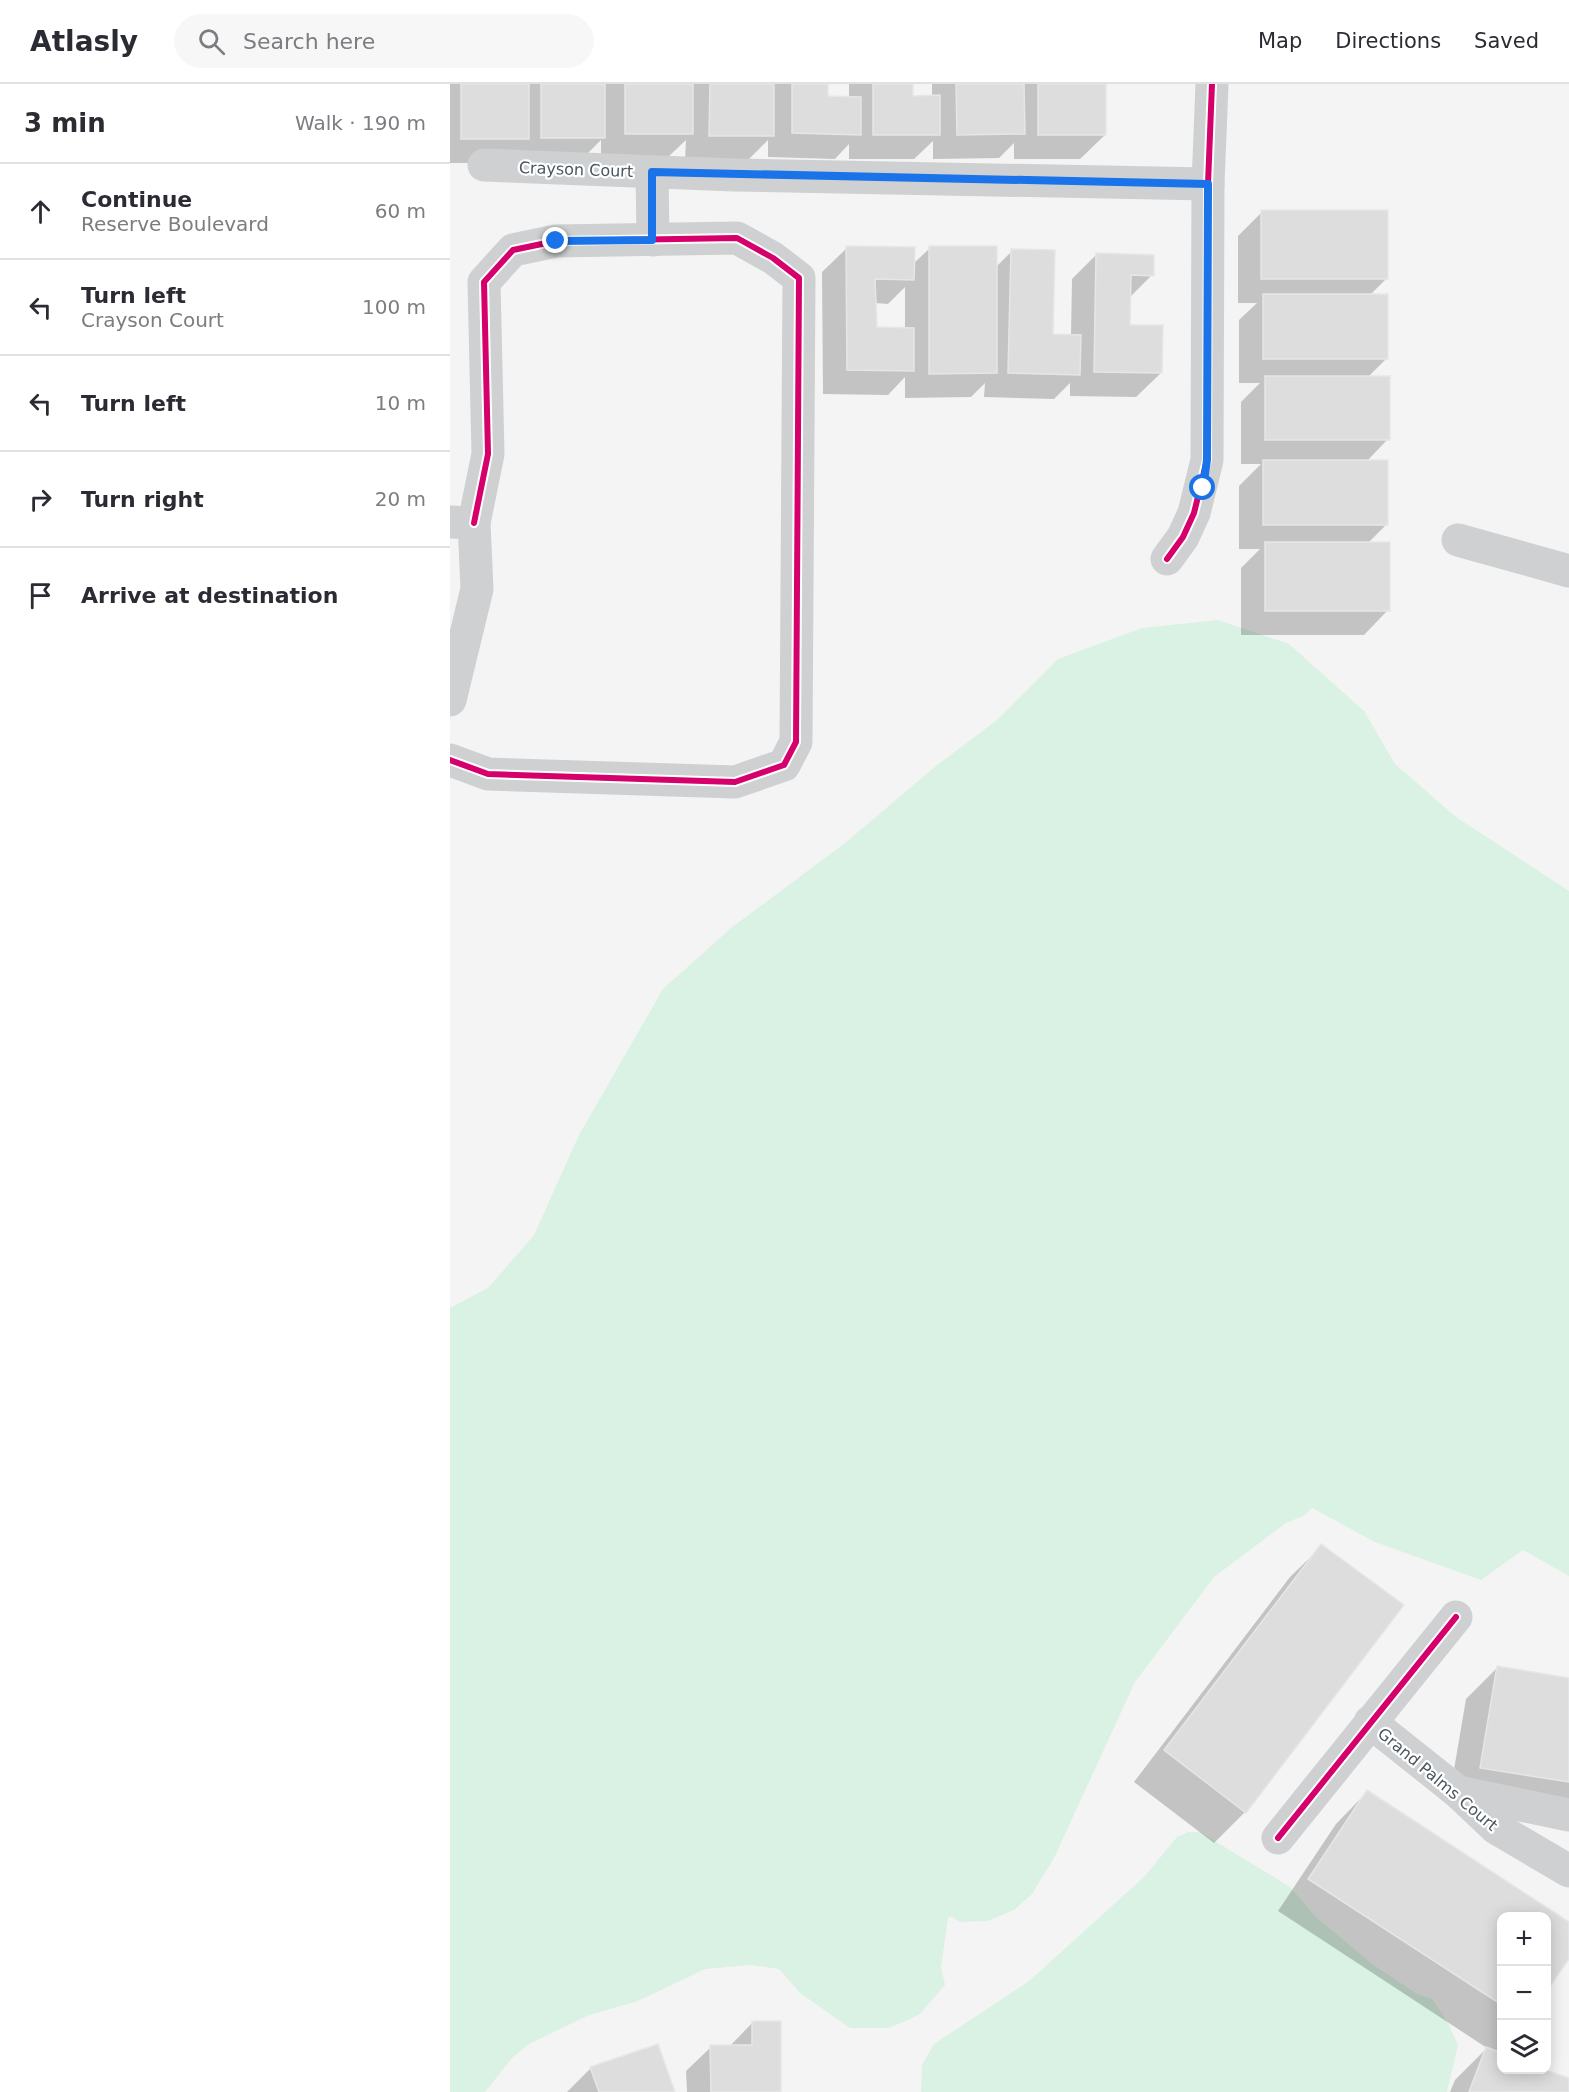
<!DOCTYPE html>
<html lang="en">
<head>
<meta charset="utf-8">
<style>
	body { margin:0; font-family:"DejaVu Sans",sans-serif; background:#f7f7f7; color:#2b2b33 }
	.controls { position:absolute; right:18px; bottom:18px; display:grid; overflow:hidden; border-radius:12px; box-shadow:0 3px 15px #0003 }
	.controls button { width:54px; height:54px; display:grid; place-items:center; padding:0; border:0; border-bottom:2px solid #e1e1e2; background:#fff; color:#2b2b33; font:30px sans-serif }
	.stop { position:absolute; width:18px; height:18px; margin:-14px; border:4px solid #1a73e8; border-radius:50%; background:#fff }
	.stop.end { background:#1a73e8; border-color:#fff; box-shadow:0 2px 6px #0008 }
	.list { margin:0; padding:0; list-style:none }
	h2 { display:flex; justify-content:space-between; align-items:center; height:78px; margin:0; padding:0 24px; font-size:26px }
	h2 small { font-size:20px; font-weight:400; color:#7c7c81 }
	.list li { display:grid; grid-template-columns:39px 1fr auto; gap:18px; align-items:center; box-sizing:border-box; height:96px; padding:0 24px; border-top:2px solid #e1e1e2 }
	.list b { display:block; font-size:22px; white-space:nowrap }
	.list p { margin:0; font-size:20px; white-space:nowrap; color:#7c7c81 }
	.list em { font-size:20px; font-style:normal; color:#7c7c81 }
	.icon { flex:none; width:33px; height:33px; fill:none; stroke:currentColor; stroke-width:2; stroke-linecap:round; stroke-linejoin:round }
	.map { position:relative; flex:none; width:1119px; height:2008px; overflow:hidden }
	header { display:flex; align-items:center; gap:36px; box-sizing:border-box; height:84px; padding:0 30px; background:#fff; border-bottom:2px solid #e1e1e2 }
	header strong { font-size:28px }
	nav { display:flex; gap:33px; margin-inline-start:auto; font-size:21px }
	.search { width:420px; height:54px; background:#f7f7f7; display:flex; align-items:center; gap:15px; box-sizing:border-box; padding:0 21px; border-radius:33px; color:#7c7c81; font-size:22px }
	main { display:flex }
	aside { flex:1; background:#fff }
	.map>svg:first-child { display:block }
	.green { fill:#d9f2e3 }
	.shadow { fill:#0003; fill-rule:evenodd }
	.building { fill:#ddddde; stroke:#e5e6e7; stroke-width:1.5 }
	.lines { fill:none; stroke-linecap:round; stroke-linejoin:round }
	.minor { stroke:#ced0d2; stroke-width:33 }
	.cycleway-casing { stroke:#fff; stroke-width:10 }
	.cycleway { stroke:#d6006c; stroke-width:6 }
	.route { stroke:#1a73e8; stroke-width:8 }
	.labels { text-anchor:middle; stroke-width:4.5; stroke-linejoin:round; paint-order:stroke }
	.street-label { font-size:16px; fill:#4a5661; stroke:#fff }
</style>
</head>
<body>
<header>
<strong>Atlasly</strong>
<div class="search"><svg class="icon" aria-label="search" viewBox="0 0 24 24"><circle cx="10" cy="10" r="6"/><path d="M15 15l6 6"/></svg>Search here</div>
<nav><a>Map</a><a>Directions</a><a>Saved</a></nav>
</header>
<main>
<aside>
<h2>3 min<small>Walk · 190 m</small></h2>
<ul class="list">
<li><svg class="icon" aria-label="ahead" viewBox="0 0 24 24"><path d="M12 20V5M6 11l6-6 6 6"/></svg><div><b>Continue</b><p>Reserve Boulevard</p></div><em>60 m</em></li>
<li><svg class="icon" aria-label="left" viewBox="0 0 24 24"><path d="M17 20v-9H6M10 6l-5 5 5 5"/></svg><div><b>Turn left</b><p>Crayson Court</p></div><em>100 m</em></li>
<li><svg class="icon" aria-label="left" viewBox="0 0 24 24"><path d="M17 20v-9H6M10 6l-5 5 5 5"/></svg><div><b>Turn left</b></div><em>10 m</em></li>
<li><svg class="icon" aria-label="right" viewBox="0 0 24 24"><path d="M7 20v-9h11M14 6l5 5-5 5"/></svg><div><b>Turn right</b></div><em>20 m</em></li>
<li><svg class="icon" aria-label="arrive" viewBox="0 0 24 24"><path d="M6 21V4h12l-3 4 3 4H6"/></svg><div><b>Arrive at destination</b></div></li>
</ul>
</aside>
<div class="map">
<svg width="1119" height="2008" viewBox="0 0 1119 2008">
	<rect width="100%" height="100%" fill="#f4f4f4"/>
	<g class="green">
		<path d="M 768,536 L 839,560 L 914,627 L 945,680 L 1006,733 L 1119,807 L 1119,1492 L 1073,1466 L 1031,1496 L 925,1458 L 862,1424 L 853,1432 L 836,1439 L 764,1493 L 685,1598 L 604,1774 L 582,1810 L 564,1826 L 538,1837 L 510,1838 L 501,1832 L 498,1834 L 491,1883 L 495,1901 L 470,1930 L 456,1937 L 438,1944 L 400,1944 L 350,1909 L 329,1885 L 301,1881 L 255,1885 L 188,1917 L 139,1931 L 79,1960 L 62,1974 L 35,2008 L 0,2008 L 0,1224 L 38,1204 L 84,1151 L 129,1051 L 213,905 L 281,844 L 395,759 L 486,682 L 547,636 L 608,575 L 692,544 Z"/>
		<path d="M 738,1748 L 750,1748 L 840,1803 L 866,1833 L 922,1880 L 967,1910 L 982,1915 L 997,1937 L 1008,1961 L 997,2008 L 471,2008 L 472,1981 L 484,1960 L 578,1898 L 694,1793 L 727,1753 Z"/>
	</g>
	<g class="shadow">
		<path d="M 0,0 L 376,0 L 376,14 L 399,14 L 399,0 L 462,0 L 462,13 L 482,13 L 482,0 L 655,0 L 655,51 L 630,75 L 564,75 L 564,59 L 549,74 L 483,75 L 483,57 L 464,75 L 399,75 L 399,60 L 385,75 L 318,73 L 318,56 L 298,76 L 235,76 L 236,56 L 217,74 L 151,74 L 151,56 L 129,78 L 67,78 L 67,66 L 53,79 L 0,79 Z"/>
		<path d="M 812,128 L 937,194 L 919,212 L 937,274 L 917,294 L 938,355 L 917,377 L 937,440 L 917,460 L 938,526 L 914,551 L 791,551 L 791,484 L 810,465 L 789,465 L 789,402 L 811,380 L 791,380 L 791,318 L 810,299 L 789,299 L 789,236 L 807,219 L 788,219 L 788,152 Z"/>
		<path d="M 397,164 L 463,180 L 480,164 L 545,184 L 562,167 L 602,251 L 621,252 L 622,195 L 646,171 L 702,191 L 679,214 L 679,242 L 711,289 L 686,313 L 620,312 L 620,299 L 604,315 L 534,313 L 535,299 L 521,313 L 455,314 L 455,293 L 438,311 L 373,310 L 372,188 ZM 455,203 L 455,246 L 425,245 L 425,219 L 438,220 Z"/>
		<path d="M 872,1462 L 795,1728 L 764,1759 L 684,1698 L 840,1493 Z"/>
		<path d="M 1047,1584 L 1119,1595 L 1119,1734 L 999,1715 L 1016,1615 Z"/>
		<path d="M 917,1708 L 1119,1840 L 1119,1872 L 1096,1832 L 1052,1832 L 1052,1961 L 1045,1968 L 1052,1986 L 1091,1986 L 1119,1996 L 1119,2008 L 1000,2008 L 1005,1996 L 1037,1964 L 828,1827 L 886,1740 Z"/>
		<path d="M 303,1938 L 330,2008 L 237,2008 L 236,1987 L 261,1963 L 279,1963 Z"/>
		<path d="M 141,1984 L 223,2008 L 117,2008 Z"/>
	</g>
	<g class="building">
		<rect x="11" y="0" width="68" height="55"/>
		<rect x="91" y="0" width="64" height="54"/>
		<rect x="175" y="0" width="68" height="50"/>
		<path d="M 260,0 L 324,0 L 324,52 L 259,52 Z"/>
		<path d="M 342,0 L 378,0 L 378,12 L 411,13 L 411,51 L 342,49 Z"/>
		<path d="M 423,0 L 463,0 L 463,12 L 490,11 L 490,51 L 423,51 Z"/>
		<path d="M 506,0 L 574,0 L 575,50 L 507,51 Z"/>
		<rect x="588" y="0" width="68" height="51"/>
		<rect x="811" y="126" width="127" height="69"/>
		<path d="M 396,162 L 465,163 L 464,196 L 425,195 L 427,243 L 464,244 L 464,287 L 397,286 Z"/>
		<path d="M 479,162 L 547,162 L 547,289 L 479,290 Z"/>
		<path d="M 561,165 L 605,166 L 603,250 L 631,251 L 630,291 L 558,289 Z"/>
		<path d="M 646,169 L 704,171 L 704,192 L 681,191 L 680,241 L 713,241 L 712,289 L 644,288 Z"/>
		<rect x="813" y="210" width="125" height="65"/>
		<rect x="815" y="292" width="125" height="64"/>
		<rect x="813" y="376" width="125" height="65"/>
		<rect x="815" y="458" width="125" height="69"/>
		<path d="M 871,1460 L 954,1521 L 796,1729 L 714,1666 Z"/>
		<path d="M 1047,1582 L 1119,1594 L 1119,1698 L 1030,1684 Z"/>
		<path d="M 917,1706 L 1119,1838 L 1119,1875 L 1096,1908 L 1096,1832 L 1052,1832 L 1052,1921 L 858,1795 Z"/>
		<path d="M 302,1937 L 331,1937 L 331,2008 L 261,2008 L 260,1961 L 302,1961 Z"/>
		<path d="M 208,1960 L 225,2008 L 149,2008 L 140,1983 Z"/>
		<path d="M 1036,1963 L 1052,1969 L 1052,1986 L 1096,1986 L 1119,1994 L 1119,2008 L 1019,2008 Z"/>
	</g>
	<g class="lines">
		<g class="minor">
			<path d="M 34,81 L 284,91 L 758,100"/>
			<path d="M 202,88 L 203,156"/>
			<path d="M 0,438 L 24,439 L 27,505 L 0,616"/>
			<path d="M 1008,456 L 1119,487"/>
			<path d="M 717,475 L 733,453 L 744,429 L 757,376 L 758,100 L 762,0"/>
			<path d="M 0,676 L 38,690 L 285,698 L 334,681 L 346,658 L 349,194 L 323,174 L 287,154 L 106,157 L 63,166 L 34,198 L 38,370 L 24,439"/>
			<path d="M 920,1638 L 1008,1708 L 1046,1744 L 1119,1787"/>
			<path d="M 1008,1708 L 1119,1731"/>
			<path d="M 828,1754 L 1006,1533"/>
		</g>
		<defs>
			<g id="cycleway">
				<path d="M 717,475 L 733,453 L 744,429 L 757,376 L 758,100 L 762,0"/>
				<path d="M 0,676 L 38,690 L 285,698 L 334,681 L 346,658 L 349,194 L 323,174 L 287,154 L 106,157 L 63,166 L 34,198 L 38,370 L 24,439"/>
				<path d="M 828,1754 L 1006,1533"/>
			</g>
		</defs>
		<use href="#cycleway" class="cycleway-casing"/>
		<use href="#cycleway" class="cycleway"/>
	</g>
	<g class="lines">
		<path class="route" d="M 106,157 L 202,156 L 202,88 L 758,100 L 757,376 L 753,404"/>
	</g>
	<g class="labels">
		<g class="street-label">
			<text transform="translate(126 85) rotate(2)" y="6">Crayson Court</text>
			<text transform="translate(988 1695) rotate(40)" y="6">Grand Palms Court</text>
		</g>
	</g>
</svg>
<div class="controls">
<button>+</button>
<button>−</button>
<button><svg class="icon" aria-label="layers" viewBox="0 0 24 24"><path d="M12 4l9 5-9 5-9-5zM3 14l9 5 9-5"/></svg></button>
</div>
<div class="stop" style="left:753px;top:404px"></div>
<div class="stop end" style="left:106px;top:157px"></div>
</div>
</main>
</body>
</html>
